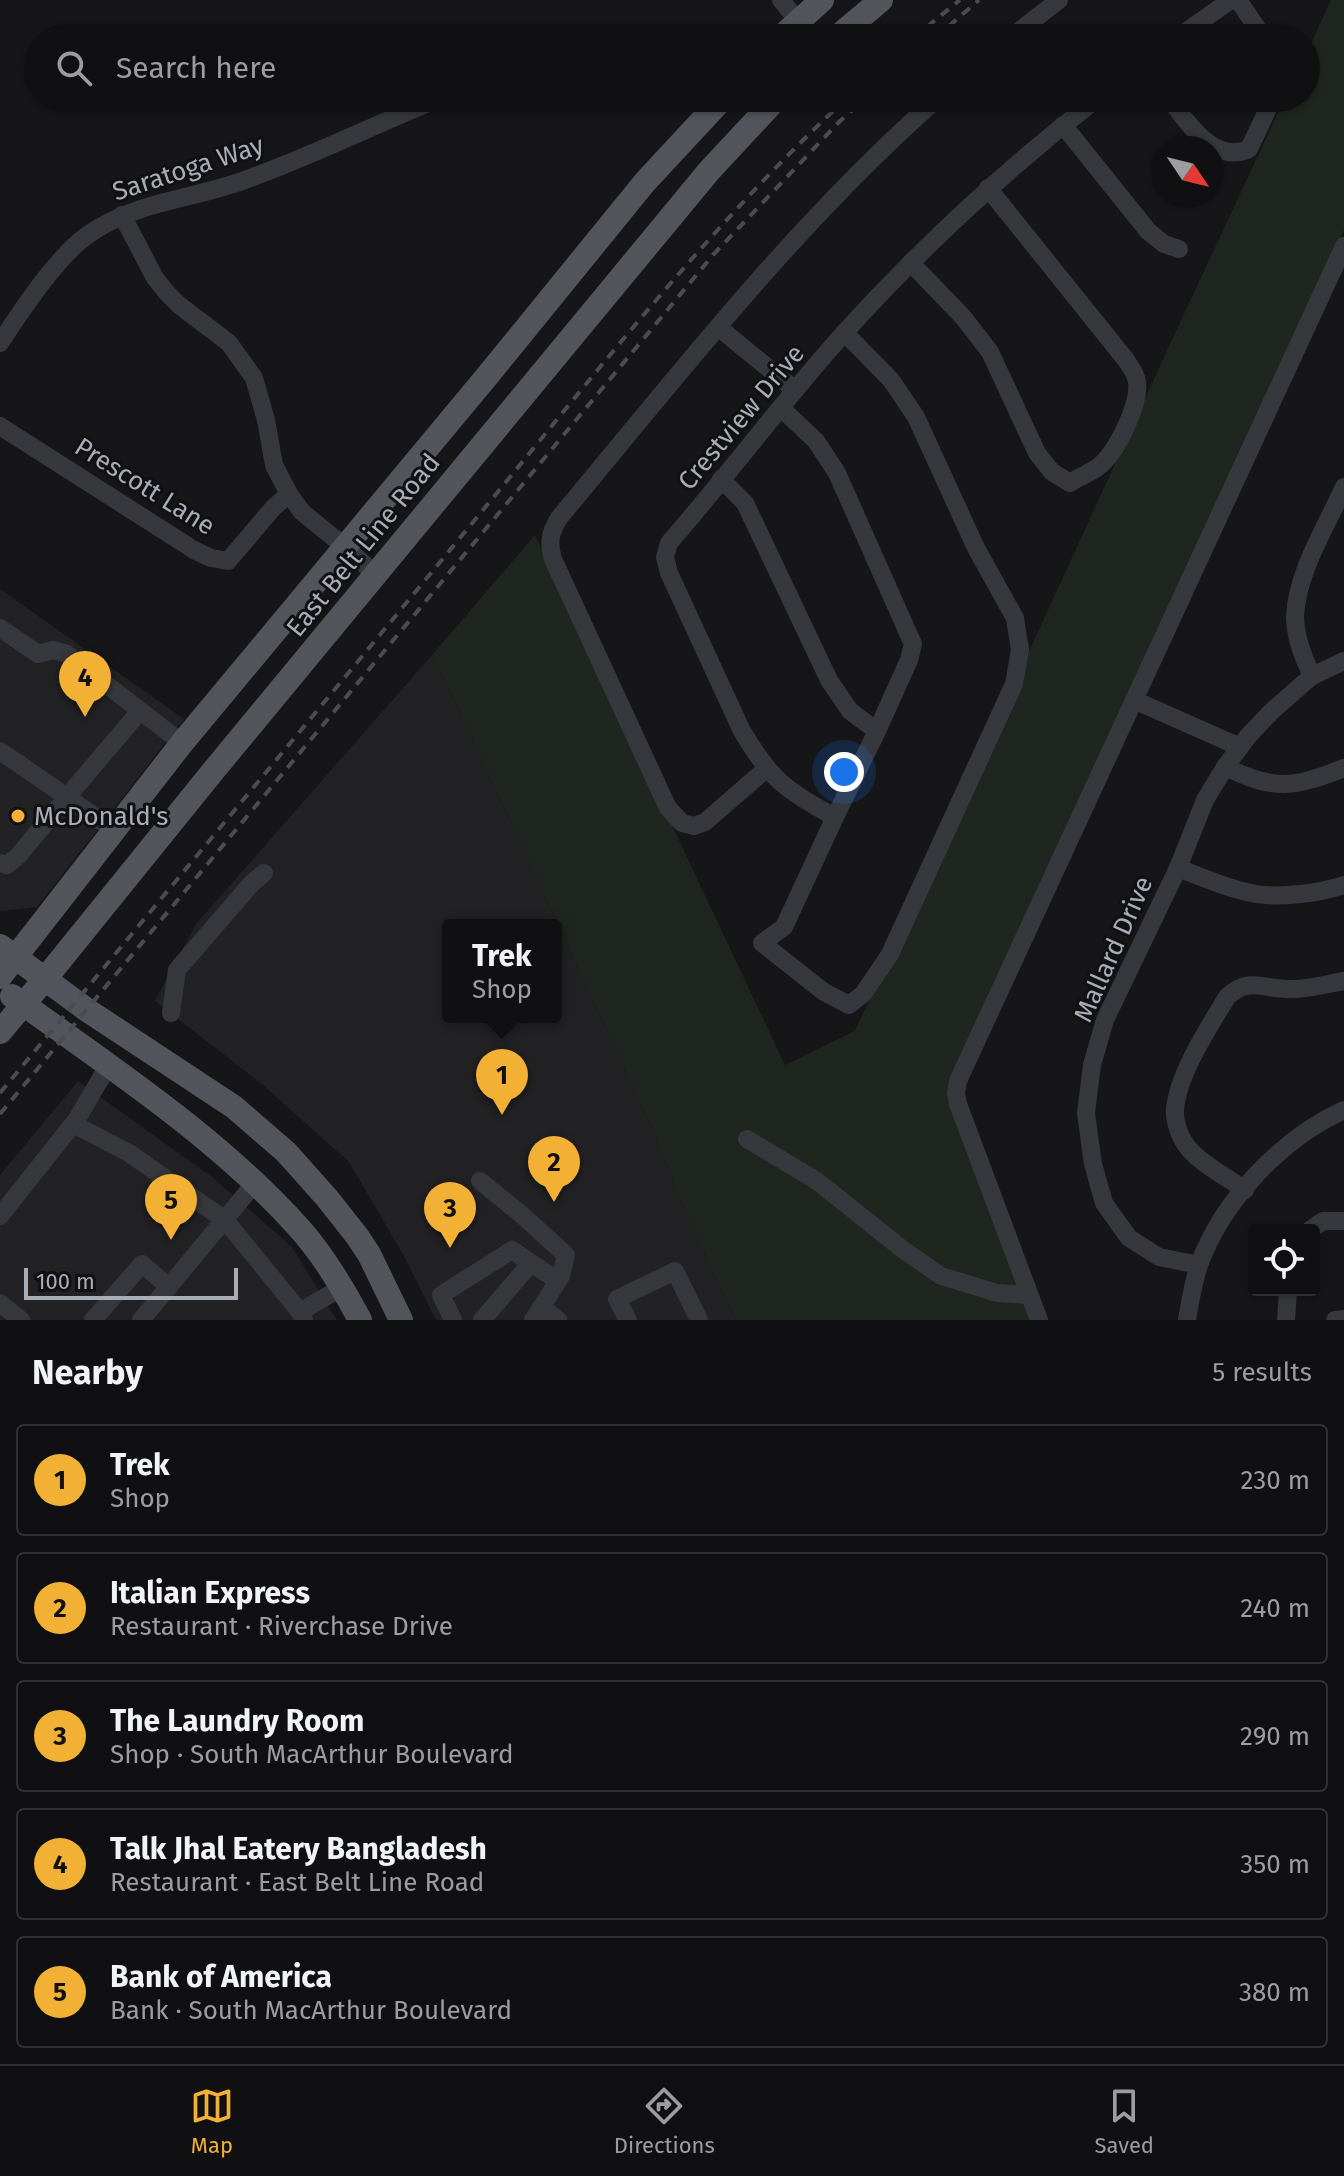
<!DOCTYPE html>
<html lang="en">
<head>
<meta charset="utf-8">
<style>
	body { margin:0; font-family:"Fira Sans",sans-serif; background:#1e1e20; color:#f1f3f6 }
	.controls { position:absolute; right:24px; bottom:24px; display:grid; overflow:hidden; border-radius:8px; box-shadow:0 2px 6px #0004 }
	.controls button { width:72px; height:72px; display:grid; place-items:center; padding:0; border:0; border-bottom:2px solid #303032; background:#101012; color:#f1f3f6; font:40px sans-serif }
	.compass { position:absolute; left:1152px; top:136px; width:72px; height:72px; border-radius:50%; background:#101012; box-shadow:0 2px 6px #0004; rotate:125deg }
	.scale { position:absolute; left:24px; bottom:20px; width:214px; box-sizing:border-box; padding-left:8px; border:4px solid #a8adb8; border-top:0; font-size:22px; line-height:28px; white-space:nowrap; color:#a8adb8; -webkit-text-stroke:6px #111113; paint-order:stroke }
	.you { position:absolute; left:844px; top:772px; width:28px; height:28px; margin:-20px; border:6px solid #fff; border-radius:50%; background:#1a73e8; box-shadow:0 0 0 12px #1a73e833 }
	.badge { display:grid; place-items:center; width:52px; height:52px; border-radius:50%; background:#f2b134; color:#111; font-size:26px; font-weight:700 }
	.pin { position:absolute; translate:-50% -66px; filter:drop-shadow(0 2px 4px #0008) }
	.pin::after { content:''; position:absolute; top:42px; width:28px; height:24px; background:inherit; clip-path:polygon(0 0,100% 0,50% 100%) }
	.popup { position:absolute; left:442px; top:919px; width:120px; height:104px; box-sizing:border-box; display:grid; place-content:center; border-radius:8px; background:#101012; filter:drop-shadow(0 2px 6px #0005); font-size:26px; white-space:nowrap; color:#9c9d9f }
	.popup b { font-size:30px; color:#f1f3f6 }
	.popup::after { content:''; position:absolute; left:50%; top:100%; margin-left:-16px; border:16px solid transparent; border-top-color:#101012 }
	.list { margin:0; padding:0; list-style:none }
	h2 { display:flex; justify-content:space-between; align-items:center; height:104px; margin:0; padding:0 32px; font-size:34px }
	h2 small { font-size:26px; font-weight:400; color:#9c9d9f }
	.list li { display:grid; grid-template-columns:52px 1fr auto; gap:24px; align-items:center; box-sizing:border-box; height:112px; margin:0 16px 16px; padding:0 16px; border:2px solid #303032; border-radius:8px }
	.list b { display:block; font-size:30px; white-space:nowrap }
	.list p { margin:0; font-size:26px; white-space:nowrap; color:#9c9d9f }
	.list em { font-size:26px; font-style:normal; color:#9c9d9f }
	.icon { flex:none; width:44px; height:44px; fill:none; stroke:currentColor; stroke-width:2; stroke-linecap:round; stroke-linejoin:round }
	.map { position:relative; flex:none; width:1344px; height:1320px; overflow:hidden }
	.search { position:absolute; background:#101012; box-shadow:0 2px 6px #0004; left:24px; right:24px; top:24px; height:88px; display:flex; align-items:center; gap:20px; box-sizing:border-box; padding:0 28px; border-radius:44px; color:#9c9d9f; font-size:30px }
	.sheet { height:744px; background:#101012 }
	nav { display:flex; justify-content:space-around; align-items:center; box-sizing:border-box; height:112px; border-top:2px solid #303032; background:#101012; font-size:22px; color:#9c9d9f }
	nav a { display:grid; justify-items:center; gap:4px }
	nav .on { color:#f2b134 }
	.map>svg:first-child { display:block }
	.built { fill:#222225; fill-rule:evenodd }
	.green { fill:#1e261f }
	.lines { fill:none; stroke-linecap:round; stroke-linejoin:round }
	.minor { stroke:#37383d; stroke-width:18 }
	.major { stroke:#53555c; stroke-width:24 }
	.rail { stroke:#4a4c52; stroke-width:4; stroke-dasharray:10 8; stroke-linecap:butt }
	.poi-dot { fill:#f2b134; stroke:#111113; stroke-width:3 }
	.labels { text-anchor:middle; stroke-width:6; stroke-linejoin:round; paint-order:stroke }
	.street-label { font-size:26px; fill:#a8adb8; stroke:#111113 }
	.poi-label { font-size:26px; fill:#a8adb8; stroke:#111113; text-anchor:start }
</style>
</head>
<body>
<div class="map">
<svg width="1344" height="1320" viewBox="0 0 1344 1320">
	<rect width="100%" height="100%" fill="#161618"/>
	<g class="built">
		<path d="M 0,589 L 184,719 L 37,907 L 2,911 L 0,910 Z"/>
		<path d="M 433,654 L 653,1130 L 688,1218 L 736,1320 L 436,1320 L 405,1258 L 349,1162 L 263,1085 L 155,1001 L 196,924 ZM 448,925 L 556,925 L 556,1017 L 448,1017 Z"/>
		<path d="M 78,1081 L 212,1177 L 292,1247 L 337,1320 L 0,1320 L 0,1175 Z"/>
	</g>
	<path class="green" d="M 1331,0 L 1344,0 L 1344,230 L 947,1090 L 1032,1320 L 736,1320 L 688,1218 L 653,1130 L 433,654 L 535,535 L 785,1065 L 855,1031 L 1170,344 L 1285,98 L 1306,98 L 1306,54 Z"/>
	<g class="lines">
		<g class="minor">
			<path d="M 781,0 L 797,20"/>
			<path d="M 1238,0 L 1264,38"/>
			<path d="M 461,38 L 462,34"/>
			<path d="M 1010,38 L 1059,0"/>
			<path d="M 1177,38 L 1231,0"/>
			<path d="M 1169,98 C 1186,121 1214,165 1249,149 L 1273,98"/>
			<path d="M 1063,125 L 1148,231 L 1164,244 L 1179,249"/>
			<path d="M 122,215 L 155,278 L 167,293 L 179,305 L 229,343 L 254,378 L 266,420 L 274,465 L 289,494 L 302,512 L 345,547 L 375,574"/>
			<path d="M 911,263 L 963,317 L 990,352 L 1037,453 L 1052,472 L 1070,483 C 1079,477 1090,473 1098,467 C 1116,454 1140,404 1137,382 C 1136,373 1130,367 1126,360 L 988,188"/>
			<path d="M 718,327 L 795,390"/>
			<path d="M 0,343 C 22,310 57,256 89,234 C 134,202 194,199 245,180 C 306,158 366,129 426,104 L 434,98"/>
			<path d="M 781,408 L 816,441 L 837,473 L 913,644 L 909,660 L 877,731 L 835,817 L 784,927 L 762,943 L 824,992 L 849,1005 L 863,994 L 890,954 L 1014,684 L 1020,650 L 1015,618 L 976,548 L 916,417 L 891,380 L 845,333"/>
			<path d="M 0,426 L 194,550 L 211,558 L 228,561 L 274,507 L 289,494"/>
			<path d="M 721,479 L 745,503 L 829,680 L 850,711 L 877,731"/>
			<path d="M 0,628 L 38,654 L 53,650 L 67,654 L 182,743"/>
			<path d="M 1312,676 C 1303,657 1295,637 1295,616 C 1297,572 1326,527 1344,487"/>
			<path d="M 1134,700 L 1240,747"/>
			<path d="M 0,751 L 67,797 L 18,856 L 7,865 L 0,863"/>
			<path d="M 1225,767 C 1275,791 1293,788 1344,768"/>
			<path d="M 766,769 L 705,822 L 694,826 L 682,823 L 668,808 L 553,559 C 548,542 550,533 559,518 C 680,373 796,223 938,98"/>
			<path d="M 835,817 C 786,791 769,778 741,729 L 669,573 L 665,557 L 669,543 C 729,474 783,401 844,333 C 922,247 1006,169 1098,98"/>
			<path d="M 114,830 L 67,797 L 140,711"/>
			<path d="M 1178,868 C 1204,878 1229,889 1256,894 C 1280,898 1321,893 1344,885"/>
			<path d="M 171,1013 L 177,970 L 252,883 L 264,873"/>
			<path d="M 73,1124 L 129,1153 L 225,1220 L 300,1312 L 304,1320"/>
			<path d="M 747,1139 L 817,1181 L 901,1248 L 941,1276 L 997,1293 L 1029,1295"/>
			<path d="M 480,1181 L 522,1215 L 566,1255 L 561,1276 L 533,1320"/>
			<path d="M 1245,1190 C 1227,1177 1204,1166 1189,1149 C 1181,1140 1174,1122 1175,1109 C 1178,1074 1209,1027 1227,997 C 1248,977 1261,988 1287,989 C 1306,990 1326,984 1344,981"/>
			<path d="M 0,1216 L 77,1119 L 108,1066"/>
			<path d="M 1310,1230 L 1323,1221 L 1344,1221"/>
			<path d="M 1199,1265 L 1159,1257 L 1129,1238 L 1104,1203 L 1093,1164 L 1086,1113 L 1092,1065 L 1105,1020 L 1178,868 L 1205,800 L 1225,767 L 1249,735 L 1273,710 L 1312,676 L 1344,661"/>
			<path d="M 0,1303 L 21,1320"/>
			<path d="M 542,1307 L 558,1320"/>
			<path d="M 300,1312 L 342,1287"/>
			<path d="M 93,1320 L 142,1264 L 169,1287"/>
			<path d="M 141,1320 L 255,1183"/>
			<path d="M 453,1320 L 441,1295 L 512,1250 L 558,1281"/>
			<path d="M 482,1320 L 531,1263"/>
			<path d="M 628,1320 L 617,1299 L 675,1271 L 699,1320"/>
			<path d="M 1039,1320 L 958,1104 L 956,1093 L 958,1081 L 1344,246"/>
			<path d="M 1187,1320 C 1190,1302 1193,1283 1199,1265 C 1222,1201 1282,1138 1344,1110"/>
			<path d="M 1286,1320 L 1288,1290"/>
			<path d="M 1335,1320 L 1344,1319"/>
		</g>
		<g class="major">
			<path d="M 780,38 L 822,0"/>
			<path d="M 836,38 L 881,0"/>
			<path d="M 0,946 L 87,1010 L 234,1107 L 286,1152 L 327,1198 L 357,1236 L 369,1254 L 401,1320"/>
			<path d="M 0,977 L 182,743 L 488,375 L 645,182 L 723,98"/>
			<path d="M 12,996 C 110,1067 219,1138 300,1229 C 324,1256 343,1288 360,1320"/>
			<path d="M 0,1032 L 45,979 L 214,770 L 709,171 L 777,98"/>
		</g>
		<g class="rail">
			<path d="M 913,38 L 960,0"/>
			<path d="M 935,38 L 979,0"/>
			<path d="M 0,1093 C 159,901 319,709 478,516 C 596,373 711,224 847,98"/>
			<path d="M 0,1114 L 713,255 L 840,121 L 867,98"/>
		</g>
	</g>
	<circle class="poi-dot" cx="18" cy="816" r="8"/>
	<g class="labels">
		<g class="street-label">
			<text transform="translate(188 168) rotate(-18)" y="9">Saratoga Way</text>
			<text transform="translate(741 417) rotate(-50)" y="9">Crestview Drive</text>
			<text transform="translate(145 486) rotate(32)" y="9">Prescott Lane</text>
			<text transform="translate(363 545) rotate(-51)" y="9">East Belt Line Road</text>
			<text transform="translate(1113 949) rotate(-66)" y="9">Mallard Drive</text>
		</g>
		<g class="poi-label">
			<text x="34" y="825">McDonald's</text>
		</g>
	</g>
</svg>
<div class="controls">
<button><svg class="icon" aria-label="locate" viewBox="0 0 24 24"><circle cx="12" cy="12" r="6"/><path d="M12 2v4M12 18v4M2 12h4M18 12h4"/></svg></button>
</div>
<svg class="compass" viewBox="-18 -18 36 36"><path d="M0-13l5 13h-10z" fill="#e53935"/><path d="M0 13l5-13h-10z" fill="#9c9d9f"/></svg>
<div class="scale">100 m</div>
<div class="you"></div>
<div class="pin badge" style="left:502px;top:1115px">1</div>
<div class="popup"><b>Trek</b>Shop</div>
<div class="pin badge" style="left:554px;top:1202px">2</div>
<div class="pin badge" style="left:450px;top:1248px">3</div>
<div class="pin badge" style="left:85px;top:717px">4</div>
<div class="pin badge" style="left:171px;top:1240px">5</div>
<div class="search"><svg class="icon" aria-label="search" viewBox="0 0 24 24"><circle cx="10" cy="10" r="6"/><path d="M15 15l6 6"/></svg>Search here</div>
</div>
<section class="sheet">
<h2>Nearby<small>5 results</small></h2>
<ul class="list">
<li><span class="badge">1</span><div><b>Trek</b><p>Shop</p></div><em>230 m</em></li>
<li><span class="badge">2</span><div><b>Italian Express</b><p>Restaurant · Riverchase Drive</p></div><em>240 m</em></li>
<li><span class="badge">3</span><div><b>The Laundry Room</b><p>Shop · South MacArthur Boulevard</p></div><em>290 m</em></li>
<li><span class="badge">4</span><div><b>Talk Jhal Eatery Bangladesh</b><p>Restaurant · East Belt Line Road</p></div><em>350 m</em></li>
<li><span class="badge">5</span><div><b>Bank of America</b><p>Bank · South MacArthur Boulevard</p></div><em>380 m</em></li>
</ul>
</section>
<nav>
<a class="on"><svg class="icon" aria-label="map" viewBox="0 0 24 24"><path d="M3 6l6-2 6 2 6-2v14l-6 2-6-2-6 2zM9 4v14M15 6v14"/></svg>Map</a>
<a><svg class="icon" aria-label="directions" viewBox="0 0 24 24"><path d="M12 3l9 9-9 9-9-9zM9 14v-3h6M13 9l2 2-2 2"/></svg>Directions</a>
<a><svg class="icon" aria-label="saved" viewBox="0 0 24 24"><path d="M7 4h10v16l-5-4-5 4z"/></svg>Saved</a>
</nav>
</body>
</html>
